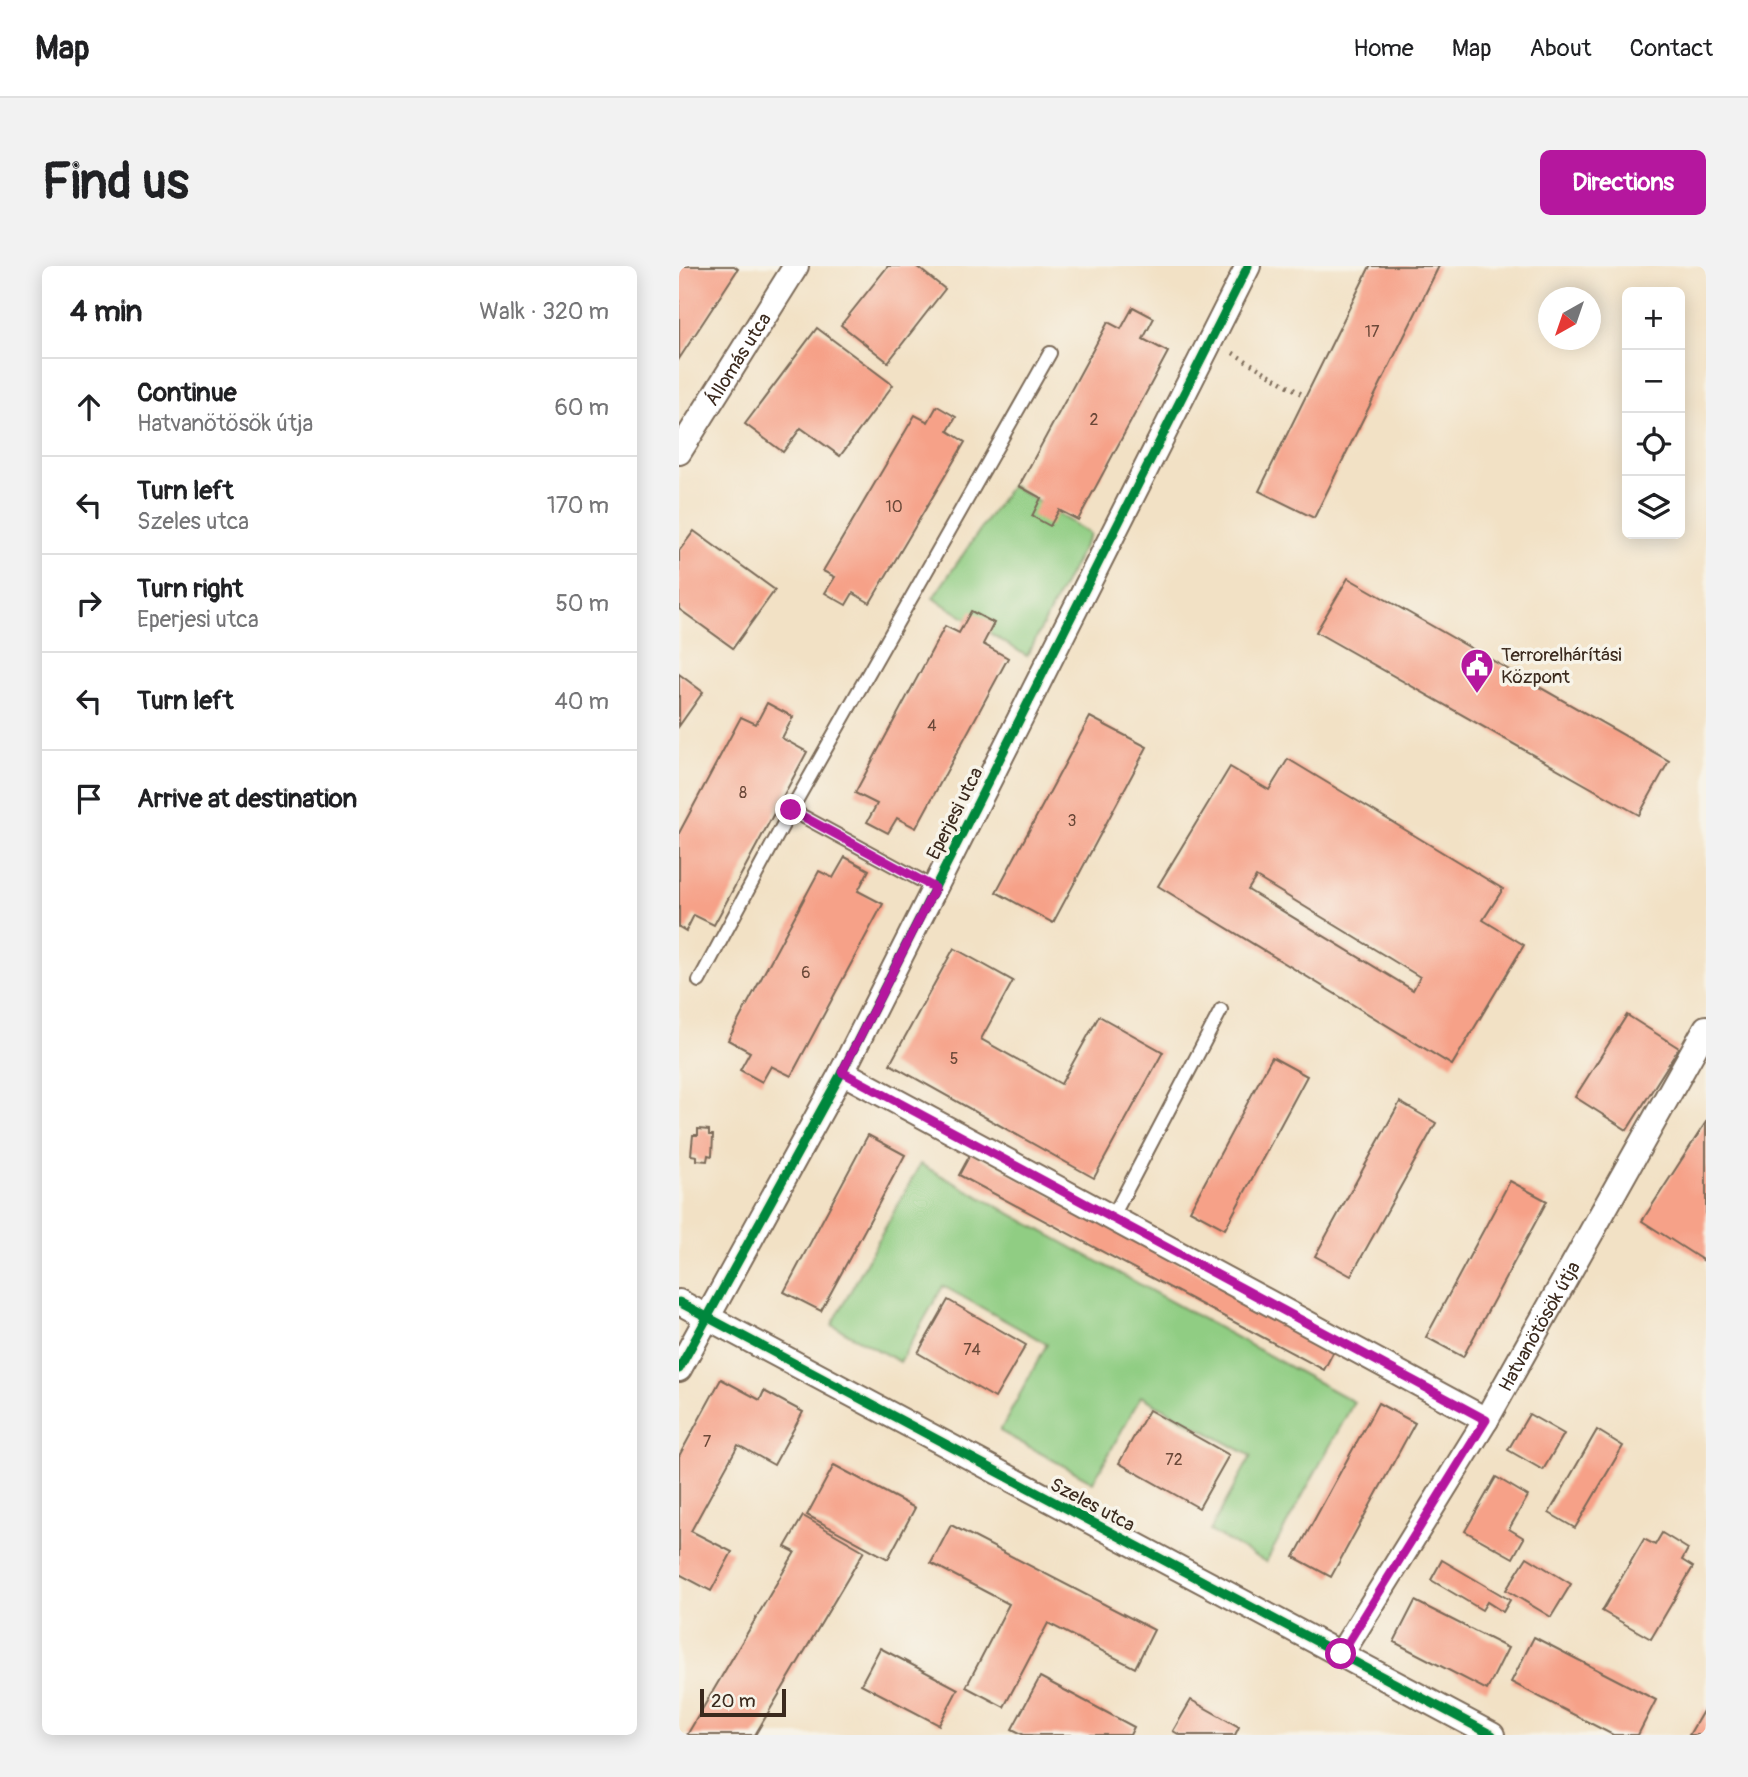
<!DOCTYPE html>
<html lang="en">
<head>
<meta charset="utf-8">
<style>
	body { margin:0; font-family:Pangolin,sans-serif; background:#f2f2f2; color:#202124 }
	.controls { position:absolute; right:21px; top:21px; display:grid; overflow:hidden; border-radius:10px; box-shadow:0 4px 18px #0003 }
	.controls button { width:63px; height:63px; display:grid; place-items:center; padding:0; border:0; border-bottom:2px solid #e0e0e0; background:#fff; color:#202124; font:35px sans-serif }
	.compass { position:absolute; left:859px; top:21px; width:63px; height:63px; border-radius:50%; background:#fff; box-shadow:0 4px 18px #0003; rotate:220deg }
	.scale { position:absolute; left:21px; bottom:18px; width:86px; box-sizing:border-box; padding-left:7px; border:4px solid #3b2a1e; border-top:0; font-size:19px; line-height:24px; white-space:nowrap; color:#3b2a1e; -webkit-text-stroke:5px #f7f3e8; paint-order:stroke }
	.stop { position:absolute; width:21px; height:21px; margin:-16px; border:5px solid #b5179e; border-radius:50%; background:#fff }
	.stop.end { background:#b5179e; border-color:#fff; box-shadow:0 2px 7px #0008 }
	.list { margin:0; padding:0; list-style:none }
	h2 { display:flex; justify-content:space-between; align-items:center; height:91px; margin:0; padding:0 28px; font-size:30px }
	h2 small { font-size:23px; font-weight:400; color:#757577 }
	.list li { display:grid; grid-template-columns:46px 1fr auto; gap:21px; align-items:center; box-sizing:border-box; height:98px; padding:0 28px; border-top:2px solid #e0e0e0 }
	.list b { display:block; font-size:26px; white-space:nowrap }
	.list p { margin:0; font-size:23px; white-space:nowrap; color:#757577 }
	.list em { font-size:23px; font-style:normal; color:#757577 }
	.icon { flex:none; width:38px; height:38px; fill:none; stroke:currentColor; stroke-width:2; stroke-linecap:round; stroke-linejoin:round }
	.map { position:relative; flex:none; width:1027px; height:1469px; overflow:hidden; border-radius:10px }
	header { display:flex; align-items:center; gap:42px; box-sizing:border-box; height:98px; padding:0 35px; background:#fff; border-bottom:2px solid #e0e0e0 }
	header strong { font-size:33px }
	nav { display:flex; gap:38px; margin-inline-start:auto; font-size:24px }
	.intro { display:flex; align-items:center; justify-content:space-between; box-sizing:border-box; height:168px; padding:0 42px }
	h1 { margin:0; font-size:49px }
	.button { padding:18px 32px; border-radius:10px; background:#b5179e; color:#fff; font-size:24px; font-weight:700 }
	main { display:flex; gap:42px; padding:0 42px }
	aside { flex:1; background:#fff; border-radius:10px; box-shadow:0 4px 18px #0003 }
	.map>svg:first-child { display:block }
	.green { fill:#90cd83; stroke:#667c50; stroke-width:2 }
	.building { fill:#f6a188; fill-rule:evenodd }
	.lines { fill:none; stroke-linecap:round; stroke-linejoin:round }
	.lane-casing { stroke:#7b6a58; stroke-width:16 }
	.street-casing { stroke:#7b6a58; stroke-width:28 }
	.path { stroke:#7b6a58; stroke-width:4.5; stroke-dasharray:2 5; stroke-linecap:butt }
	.lane { stroke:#fff; stroke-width:12 }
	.street { stroke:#fff; stroke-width:24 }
	.cycleway-casing { stroke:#f7f3e8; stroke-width:13 }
	.cycleway { stroke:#00873e; stroke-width:9 }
	.route { stroke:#b5179e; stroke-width:9 }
	.labels { text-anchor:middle; stroke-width:7; stroke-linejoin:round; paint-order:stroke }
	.number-label { font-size:16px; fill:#6a4838 }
	.street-label { font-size:19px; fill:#3b2a1e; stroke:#f7f3e8 }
	.poi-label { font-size:19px; fill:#3b2a1e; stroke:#f7f3e8; text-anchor:start }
</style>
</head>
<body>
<header>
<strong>Map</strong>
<nav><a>Home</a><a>Map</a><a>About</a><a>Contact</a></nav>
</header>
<div class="intro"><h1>Find us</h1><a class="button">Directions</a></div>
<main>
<aside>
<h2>4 min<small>Walk · 320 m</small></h2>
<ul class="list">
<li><svg class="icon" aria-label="ahead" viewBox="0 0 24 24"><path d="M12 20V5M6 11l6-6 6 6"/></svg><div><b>Continue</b><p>Hatvanötösök útja</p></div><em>60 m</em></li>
<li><svg class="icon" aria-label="left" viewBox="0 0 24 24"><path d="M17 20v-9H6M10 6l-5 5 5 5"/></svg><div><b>Turn left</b><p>Szeles utca</p></div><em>170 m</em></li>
<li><svg class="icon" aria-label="right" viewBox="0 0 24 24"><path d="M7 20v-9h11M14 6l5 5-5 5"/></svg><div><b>Turn right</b><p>Eperjesi utca</p></div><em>50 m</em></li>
<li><svg class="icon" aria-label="left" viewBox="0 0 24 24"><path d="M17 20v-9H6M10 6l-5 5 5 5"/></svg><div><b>Turn left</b></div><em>40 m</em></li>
<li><svg class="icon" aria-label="arrive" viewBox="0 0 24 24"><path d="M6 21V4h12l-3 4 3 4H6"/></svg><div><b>Arrive at destination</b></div></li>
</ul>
</aside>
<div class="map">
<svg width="1027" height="1469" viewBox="0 0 1027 1469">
	<rect width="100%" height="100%" fill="#f7f3e8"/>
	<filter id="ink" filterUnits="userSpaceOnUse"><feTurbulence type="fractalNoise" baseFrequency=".0143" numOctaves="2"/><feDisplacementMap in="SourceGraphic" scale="14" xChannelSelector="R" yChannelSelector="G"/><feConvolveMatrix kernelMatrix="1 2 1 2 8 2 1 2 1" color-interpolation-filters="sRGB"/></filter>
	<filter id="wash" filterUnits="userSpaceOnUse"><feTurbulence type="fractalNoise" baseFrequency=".00686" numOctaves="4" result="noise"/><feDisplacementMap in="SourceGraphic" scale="28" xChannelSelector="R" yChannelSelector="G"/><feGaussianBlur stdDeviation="1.57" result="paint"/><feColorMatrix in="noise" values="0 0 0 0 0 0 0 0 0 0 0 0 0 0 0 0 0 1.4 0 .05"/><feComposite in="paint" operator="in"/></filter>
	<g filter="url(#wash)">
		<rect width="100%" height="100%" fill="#f2e1c5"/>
		<g class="green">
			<path d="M 332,219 L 411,268 L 348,390 L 254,332 Z"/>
			<path d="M 241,898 L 675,1136 L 587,1296 L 531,1265 L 572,1190 L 462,1130 L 414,1216 L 321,1165 L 368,1078 L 264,1020 L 221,1096 L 153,1059 Z"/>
		</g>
		<g id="blocks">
			<g class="building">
				<path d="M 0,0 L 55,0 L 59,3 L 0,93 Z"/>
				<path d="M 209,0 L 237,0 L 266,23 L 209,96 L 162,59 Z"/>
				<path d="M 691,0 L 760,0 L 635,252 L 580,225 Z"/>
				<path d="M 454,41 L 475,52 L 464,73 L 489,86 L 399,254 L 380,244 L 371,260 L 353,250 L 362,232 L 340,220 L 429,56 L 442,63 Z"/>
				<path d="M 138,62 L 214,119 L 161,190 L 122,162 L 104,186 L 66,158 Z"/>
				<path d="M 258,140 L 277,151 L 269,165 L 286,176 L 191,337 L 174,327 L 167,339 L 146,327 L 156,311 L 144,305 L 236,149 L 249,156 Z"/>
				<path d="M 15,265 L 96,324 L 54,382 L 0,343 L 0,285 Z"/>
				<path d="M 669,312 L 990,495 L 960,549 L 637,366 Z"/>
				<path d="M 292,345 L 315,357 L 304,378 L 329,392 L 237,562 L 218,552 L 209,567 L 188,556 L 198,538 L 176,527 L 266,360 L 280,367 Z"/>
				<path d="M 0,408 L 24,426 L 0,460 Z"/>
				<path d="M 88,437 L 114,451 L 103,472 L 128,486 L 35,659 L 15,649 L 7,665 L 0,661 L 0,567 L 62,451 L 77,458 Z"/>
				<path d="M 411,451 L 468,481 L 374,657 L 317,626 Z"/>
				<path d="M 609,493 L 824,623 L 804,654 L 845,679 L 773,799 L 479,620 L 551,501 L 590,524 ZM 577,611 L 741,711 L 734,724 L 569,624 Z"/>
				<path d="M 166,591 L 190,604 L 179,625 L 204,638 L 112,810 L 92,800 L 83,816 L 61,804 L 71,786 L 49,774 L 140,605 L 154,612 Z"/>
				<path d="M 275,682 L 334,715 L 302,773 L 382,818 L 420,750 L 484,786 L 415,912 L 211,798 Z"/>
				<path d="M 948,749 L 1000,782 L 948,864 L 896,831 Z"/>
				<path d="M 593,791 L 628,810 L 546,963 L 511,944 Z"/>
				<path d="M 721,836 L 757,857 L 672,1010 L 636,990 Z"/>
				<path d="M 1027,856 L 1027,992 L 1025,995 L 963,955 Z"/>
				<path d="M 19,863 L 30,864 L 30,869 L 34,869 L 33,890 L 29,889 L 28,895 L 18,894 L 18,890 L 12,889 L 14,869 L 19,869 Z"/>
				<path d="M 189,869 L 226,889 L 142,1045 L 105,1026 Z"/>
				<path d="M 292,887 L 657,1081 L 645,1104 L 280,909 Z"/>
				<path d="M 831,915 L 868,935 L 784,1091 L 747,1071 Z"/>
				<path d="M 269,1034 L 347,1079 L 316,1132 L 239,1087 Z"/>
				<path d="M 42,1113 L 81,1134 L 85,1125 L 124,1146 L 95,1199 L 59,1179 L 12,1265 L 53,1286 L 32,1325 L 0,1308 L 0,1190 Z"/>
				<path d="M 699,1137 L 736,1157 L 652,1311 L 615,1291 Z"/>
				<path d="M 470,1144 L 550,1189 L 520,1242 L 440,1197 Z"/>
				<path d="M 850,1148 L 885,1168 L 864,1204 L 829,1184 Z"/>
				<path d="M 918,1164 L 944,1180 L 896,1262 L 870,1247 Z"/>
				<path d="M 155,1199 L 236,1242 L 209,1293 L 128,1249 Z"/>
				<path d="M 817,1211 L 849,1230 L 830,1263 L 845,1272 L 834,1292 L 786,1265 Z"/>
				<path d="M 124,1250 L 185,1285 L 76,1469 L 8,1469 L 116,1286 L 106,1281 Z"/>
				<path d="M 272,1259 L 475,1364 L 456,1402 L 369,1357 L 325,1441 L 287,1421 L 330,1338 L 252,1297 Z"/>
				<path d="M 983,1267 L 1009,1283 L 1003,1294 L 1014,1301 L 972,1373 L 923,1345 L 965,1273 L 976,1279 Z"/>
				<path d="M 848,1291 L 892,1318 L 872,1351 L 827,1324 Z"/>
				<path d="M 763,1294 L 831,1334 L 824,1346 L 808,1336 L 803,1344 L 752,1314 Z"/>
				<path d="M 736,1335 L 829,1382 L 808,1424 L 715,1376 Z"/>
				<path d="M 855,1371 L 977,1434 L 959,1469 L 934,1469 L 832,1416 Z"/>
				<path d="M 201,1382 L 279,1423 L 260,1459 L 182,1418 Z"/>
				<path d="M 361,1411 L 455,1461 L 451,1469 L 345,1469 L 333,1463 Z"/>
				<path d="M 512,1434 L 560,1461 L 556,1469 L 501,1469 L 494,1465 Z"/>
				<path d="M 1027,1440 L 1027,1469 L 1010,1469 Z"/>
			</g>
		</g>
	</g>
	<g filter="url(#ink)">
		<use href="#blocks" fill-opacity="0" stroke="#7b6a58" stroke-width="2"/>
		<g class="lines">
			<defs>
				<g id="lane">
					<path d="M 256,622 L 112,544 L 371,87"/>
					<path d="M 20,715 L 112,544"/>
					<path d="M 433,952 L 542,744"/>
				</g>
				<g id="street">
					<path id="s1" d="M 0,186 L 117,0"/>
					<path d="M 163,806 L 807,1154"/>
					<path d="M 0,1036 L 813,1469"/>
					<path d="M 0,1103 L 163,806 L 569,0"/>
					<path id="s2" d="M 662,1388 L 807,1154 L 1027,762"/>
				</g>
			</defs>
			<use href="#lane" class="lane-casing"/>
			<use href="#street" class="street-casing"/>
			<path class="path" d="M 554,87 L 626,130"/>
			<use href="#lane" class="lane"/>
			<use href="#street" class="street"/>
			<defs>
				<g id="cycleway">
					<path d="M 0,1036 L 813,1469"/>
					<path d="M 0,1103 L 163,806 L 569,0"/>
				</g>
			</defs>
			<use href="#cycleway" class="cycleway-casing"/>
			<use href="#cycleway" class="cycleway"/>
		</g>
	</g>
	<g class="lines" filter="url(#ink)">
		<path class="route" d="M 112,544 L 256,622 L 163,806 L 807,1154 L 662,1388"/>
	</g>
	<defs>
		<symbol id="civic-pin" viewBox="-11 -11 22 30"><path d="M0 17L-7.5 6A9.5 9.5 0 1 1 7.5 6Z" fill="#b5179e" stroke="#f7f3e8"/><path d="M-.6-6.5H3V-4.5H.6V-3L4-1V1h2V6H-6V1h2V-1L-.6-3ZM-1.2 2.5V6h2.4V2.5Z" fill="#fff"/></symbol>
	</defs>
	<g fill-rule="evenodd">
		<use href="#civic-pin" x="779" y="380" width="38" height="52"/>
	</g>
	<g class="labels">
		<g class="number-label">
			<text x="693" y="71">17</text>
			<text x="415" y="159">2</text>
			<text x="215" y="246">10</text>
			<text x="253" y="465">4</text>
			<text x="64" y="532">8</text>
			<text x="393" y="560">3</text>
			<text x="127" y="712">6</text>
			<text x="275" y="798">5</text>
			<text x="293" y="1089">74</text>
			<text x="28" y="1181">7</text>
			<text x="495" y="1199">72</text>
		</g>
		<g class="street-label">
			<text dy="7" stroke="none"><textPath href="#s1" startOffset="110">Állomás utca</textPath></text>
			<text transform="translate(275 547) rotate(-63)" y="7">Eperjesi utca</text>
			<text dy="7" stroke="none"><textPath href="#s2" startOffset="383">Hatvanötösök útja</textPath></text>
			<text transform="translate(414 1238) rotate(28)" y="7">Szeles utca</text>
		</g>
		<g class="poi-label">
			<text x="822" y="395">Terrorelhárítási<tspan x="822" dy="22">Központ</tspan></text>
		</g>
	</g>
</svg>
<div class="controls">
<button>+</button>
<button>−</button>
<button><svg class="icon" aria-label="locate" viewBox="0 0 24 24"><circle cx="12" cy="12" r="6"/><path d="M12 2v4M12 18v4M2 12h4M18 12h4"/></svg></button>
<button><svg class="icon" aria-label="layers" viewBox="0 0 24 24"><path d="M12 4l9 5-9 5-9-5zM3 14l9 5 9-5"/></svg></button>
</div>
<svg class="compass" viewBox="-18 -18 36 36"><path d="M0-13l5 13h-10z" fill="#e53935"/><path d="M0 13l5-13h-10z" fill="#757577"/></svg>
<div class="scale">20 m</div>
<div class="stop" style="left:662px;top:1388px"></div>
<div class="stop end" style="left:112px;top:544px"></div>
</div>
</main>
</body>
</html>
